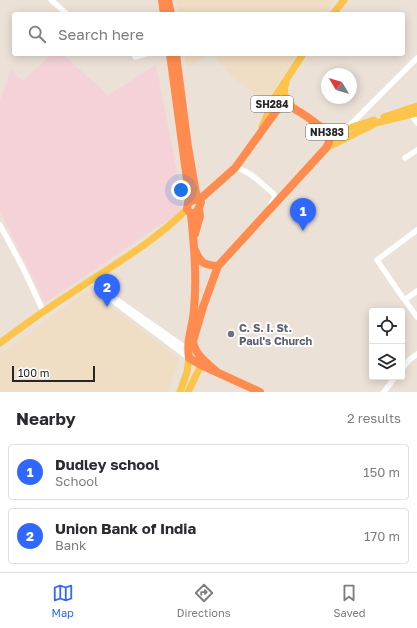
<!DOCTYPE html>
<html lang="en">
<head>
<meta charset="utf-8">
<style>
	body { margin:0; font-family:"Golos Text",sans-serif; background:#f2f2f3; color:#2b2b33 }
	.controls { position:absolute; right:12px; bottom:12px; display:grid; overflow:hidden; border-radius:4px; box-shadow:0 2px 10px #0003 }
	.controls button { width:36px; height:36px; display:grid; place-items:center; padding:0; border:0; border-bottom:1px solid #e1e1e2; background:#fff; color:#2b2b33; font:20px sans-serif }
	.compass { position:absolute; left:321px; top:68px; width:36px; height:36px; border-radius:50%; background:#fff; box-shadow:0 2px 10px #0003; rotate:308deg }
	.scale { position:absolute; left:12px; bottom:10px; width:83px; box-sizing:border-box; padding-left:4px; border:2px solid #272727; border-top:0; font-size:11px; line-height:14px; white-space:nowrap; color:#272727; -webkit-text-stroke:3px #fff; paint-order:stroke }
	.you { position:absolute; left:181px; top:190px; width:14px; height:14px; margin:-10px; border:3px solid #fff; border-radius:50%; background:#1a73e8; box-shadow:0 0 0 6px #1a73e833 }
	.badge { display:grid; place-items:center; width:26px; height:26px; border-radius:50%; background:#3068ff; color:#fff; font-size:13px; font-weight:700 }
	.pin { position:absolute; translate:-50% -33px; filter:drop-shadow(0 1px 2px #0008) }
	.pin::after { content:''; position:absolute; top:21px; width:14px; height:12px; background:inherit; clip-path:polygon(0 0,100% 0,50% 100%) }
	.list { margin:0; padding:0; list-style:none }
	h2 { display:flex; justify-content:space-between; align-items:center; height:52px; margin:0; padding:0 16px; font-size:17px }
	h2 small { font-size:13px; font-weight:400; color:#7c7c81 }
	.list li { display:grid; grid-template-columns:26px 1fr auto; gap:12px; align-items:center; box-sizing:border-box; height:56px; margin:0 8px 8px; padding:0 8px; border:1px solid #e1e1e2; border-radius:4px }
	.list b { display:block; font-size:15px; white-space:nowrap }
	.list p { margin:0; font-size:13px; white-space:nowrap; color:#7c7c81 }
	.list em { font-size:13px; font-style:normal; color:#7c7c81 }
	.icon { flex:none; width:22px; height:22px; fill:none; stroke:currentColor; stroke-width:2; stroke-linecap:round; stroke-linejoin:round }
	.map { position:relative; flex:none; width:417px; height:392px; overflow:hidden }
	.search { position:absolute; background:#fff; box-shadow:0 2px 10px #0003; left:12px; right:12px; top:12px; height:44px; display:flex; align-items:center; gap:10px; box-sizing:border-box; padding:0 14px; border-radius:4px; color:#7c7c81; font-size:15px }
	.sheet { height:180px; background:#fff }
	nav { display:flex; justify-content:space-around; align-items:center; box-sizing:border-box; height:56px; border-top:1px solid #e1e1e2; background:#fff; font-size:11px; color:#7c7c81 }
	nav a { display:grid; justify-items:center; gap:2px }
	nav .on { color:#3068ff }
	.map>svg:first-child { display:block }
	.education { fill:#efddc4 }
	.medical { fill:#f4d2d7 }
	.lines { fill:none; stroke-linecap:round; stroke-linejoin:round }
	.minor { stroke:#fff; stroke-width:5.5 }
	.major { stroke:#fcc44b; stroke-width:7 }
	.highway { stroke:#ff8c4e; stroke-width:8 }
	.worship-dot { fill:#6b7280; stroke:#fff; stroke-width:1.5 }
	.labels { text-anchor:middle; stroke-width:4; stroke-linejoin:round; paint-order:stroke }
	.shield { fill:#fff; stroke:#686868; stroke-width:1 }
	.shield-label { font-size:10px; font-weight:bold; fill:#272727 }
	.worship-label { font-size:11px; font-weight:bold; fill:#5b616d; stroke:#fff; text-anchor:start }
</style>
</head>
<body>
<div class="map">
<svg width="417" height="392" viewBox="0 0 417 392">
	<rect width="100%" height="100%" fill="#ebe1d7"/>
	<g class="education">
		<path d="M 176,0 L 335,0 L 325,14 L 178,14 Z"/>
		<path d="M 184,54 L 210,54 L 187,68 Z"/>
		<path d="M 213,54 L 297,54 L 267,101 L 234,79 Z"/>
		<path d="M 86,291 L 90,291 L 179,359 L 168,392 L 0,392 L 0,354 Z"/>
	</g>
	<path class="medical" d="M 52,54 L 62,54 L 108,95 L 156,65 L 181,193 L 182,204 L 179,212 L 45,303 L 0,211 L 0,100 L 11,70 L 23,81 Z"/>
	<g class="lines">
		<g class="minor">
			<path d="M 51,0 L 67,14"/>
			<path d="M 135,57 L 146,54"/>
			<path d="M 411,114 L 417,123"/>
			<path d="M 347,128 L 417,58"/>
			<path d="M 405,158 L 417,150"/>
			<path d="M 235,168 C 250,170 261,184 273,193 L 275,197 L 271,204"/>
			<path d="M 0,225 L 24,270 L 43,311"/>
			<path d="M 417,230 L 377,260 L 403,298 L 406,299 L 417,291"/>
			<path d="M 90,281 L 190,351"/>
			<path d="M 404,299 L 417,317"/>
			<path d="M 112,300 L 189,358"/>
			<path d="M 402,369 L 408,361 L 417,354"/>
			<path d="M 384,392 L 395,377"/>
		</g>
		<g class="major">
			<path d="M 333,14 L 344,0"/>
			<path d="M 286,83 C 281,96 288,101 297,110"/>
			<path d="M 384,117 L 417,106"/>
			<path d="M 262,127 L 275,97 L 303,54"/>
			<path d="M 328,133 L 340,131 L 374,120"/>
			<path d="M 326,148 L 376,123 L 417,113"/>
			<path d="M 0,343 C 24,325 48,308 73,292 C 112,266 154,242 187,209"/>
			<path d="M 180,392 L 187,372 L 189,358"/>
			<path d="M 188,392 L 201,365 L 201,359"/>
		</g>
		<g class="highway">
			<path d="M 162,0 L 164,14"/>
			<path d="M 168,0 L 171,14"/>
			<path d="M 170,54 L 190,202"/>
			<path d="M 176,54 L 188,147 L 197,199"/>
			<path d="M 197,199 L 201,202 C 199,208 198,213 191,214 L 187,209 L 188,202 Z"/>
			<path d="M 199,200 L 235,168 L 277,110 C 280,108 283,106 286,106 C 296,107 320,126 328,133 L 329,142 L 326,148 L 218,266 L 203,307 L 193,341 C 195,355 206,362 216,371"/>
			<path d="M 191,214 C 194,245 197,277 194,309 C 193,327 186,339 189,358 L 201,365 L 260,392"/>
			<path d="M 195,234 L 200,216 L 199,209"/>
			<path d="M 195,250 C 200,263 204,265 218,266"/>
		</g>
	</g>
	<circle class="worship-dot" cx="231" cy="334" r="4"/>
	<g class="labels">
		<g class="shield">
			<rect x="251" y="96" width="42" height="16" rx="3"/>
			<rect x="306" y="124" width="42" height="16" rx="3"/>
		</g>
		<g class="shield-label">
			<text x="272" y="108">SH284</text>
			<text x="327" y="136">NH383</text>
		</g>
		<g class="worship-label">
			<text x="239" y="332">C. S. I. St.<tspan x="239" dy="13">Paul's Church</tspan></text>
		</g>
	</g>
</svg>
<div class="controls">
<button><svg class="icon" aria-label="locate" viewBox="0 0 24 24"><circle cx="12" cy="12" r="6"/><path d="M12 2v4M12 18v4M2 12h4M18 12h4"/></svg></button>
<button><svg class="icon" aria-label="layers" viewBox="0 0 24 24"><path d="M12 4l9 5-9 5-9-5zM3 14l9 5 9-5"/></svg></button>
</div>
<svg class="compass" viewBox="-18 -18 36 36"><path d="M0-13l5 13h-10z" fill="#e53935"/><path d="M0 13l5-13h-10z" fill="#7c7c81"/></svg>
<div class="scale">100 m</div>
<div class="you"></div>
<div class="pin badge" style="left:303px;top:231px">1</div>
<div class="pin badge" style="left:107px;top:307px">2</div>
<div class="search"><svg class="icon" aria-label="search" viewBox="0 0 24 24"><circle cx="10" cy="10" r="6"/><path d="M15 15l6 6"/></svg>Search here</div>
</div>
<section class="sheet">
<h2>Nearby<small>2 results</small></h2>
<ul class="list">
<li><span class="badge">1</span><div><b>Dudley school</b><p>School</p></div><em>150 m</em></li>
<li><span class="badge">2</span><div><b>Union Bank of India</b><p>Bank</p></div><em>170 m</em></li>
</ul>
</section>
<nav>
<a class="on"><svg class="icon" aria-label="map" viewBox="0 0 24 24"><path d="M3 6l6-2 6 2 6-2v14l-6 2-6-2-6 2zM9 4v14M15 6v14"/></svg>Map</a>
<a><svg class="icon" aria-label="directions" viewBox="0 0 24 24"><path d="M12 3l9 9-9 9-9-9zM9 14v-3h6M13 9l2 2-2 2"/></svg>Directions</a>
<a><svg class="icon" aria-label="saved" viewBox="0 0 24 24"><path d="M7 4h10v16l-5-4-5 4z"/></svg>Saved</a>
</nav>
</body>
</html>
